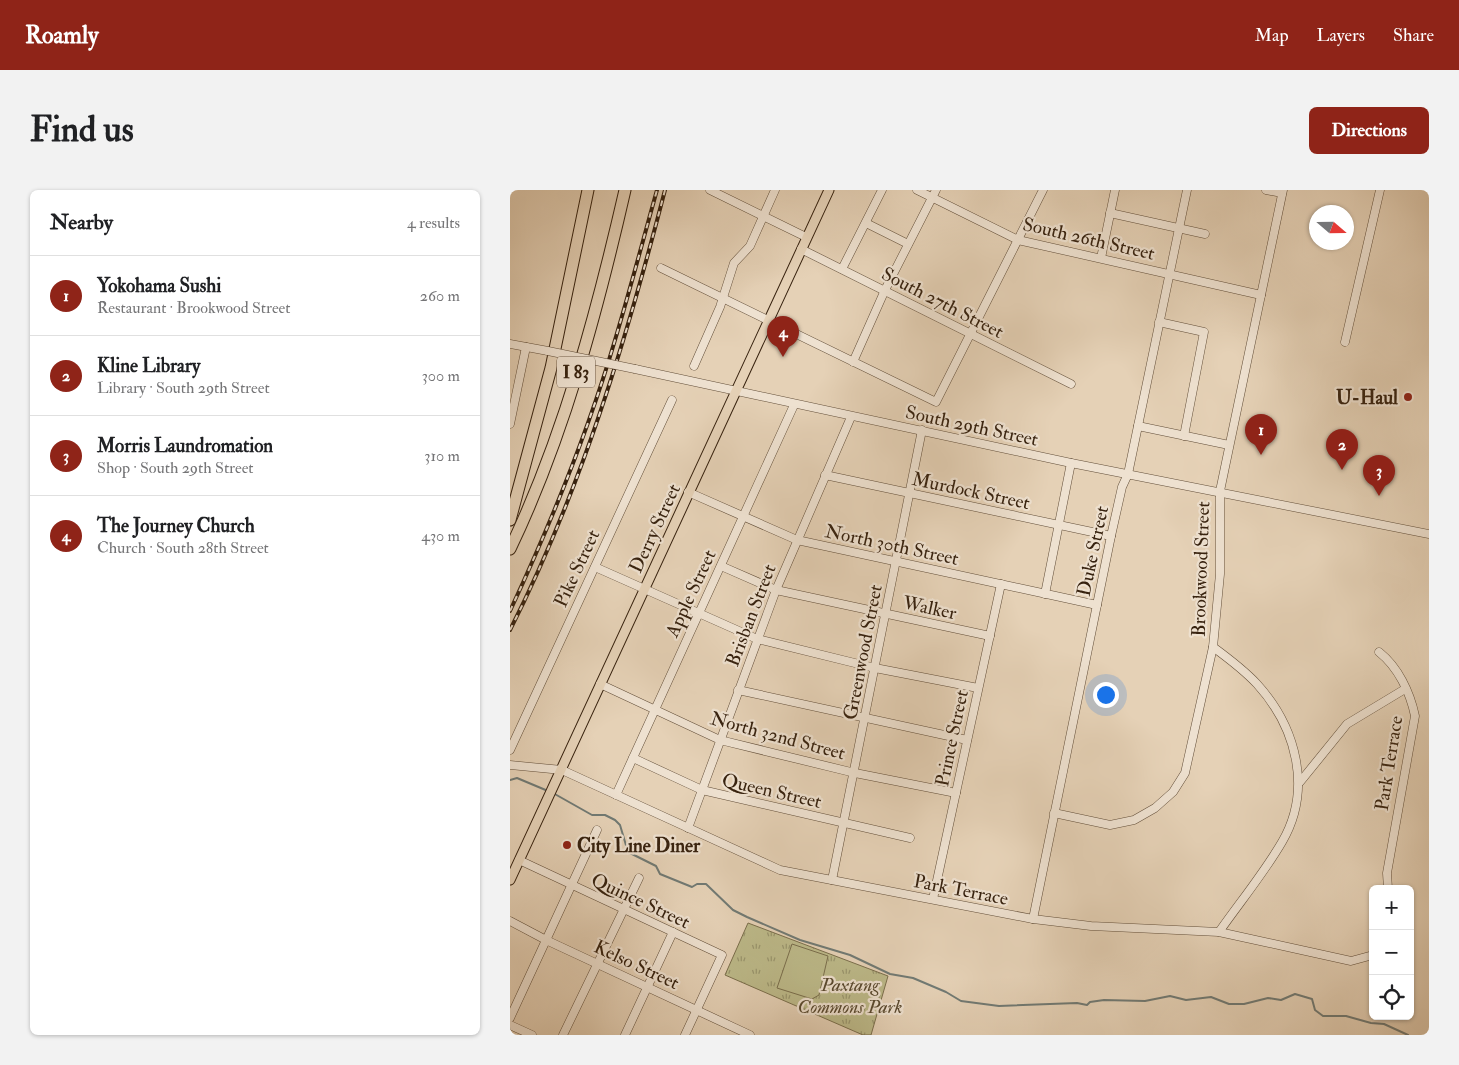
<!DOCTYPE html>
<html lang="en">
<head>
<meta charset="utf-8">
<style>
	body { margin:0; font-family:"IM FELL Double Pica",serif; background:#f2f2f2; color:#202124 }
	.controls { position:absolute; right:15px; bottom:15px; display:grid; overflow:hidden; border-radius:8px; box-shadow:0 1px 4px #0004 }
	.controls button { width:45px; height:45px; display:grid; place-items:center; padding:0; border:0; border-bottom:1px solid #e0e0e0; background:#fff; color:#202124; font:25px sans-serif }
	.compass { position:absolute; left:799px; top:15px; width:45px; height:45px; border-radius:50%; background:#fff; box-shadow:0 1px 4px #0004; rotate:110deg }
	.you { position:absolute; left:595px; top:504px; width:18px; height:18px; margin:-12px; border:4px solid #fff; border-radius:50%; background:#1a73e8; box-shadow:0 0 0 8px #1a73e833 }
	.badge { display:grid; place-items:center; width:32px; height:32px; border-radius:50%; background:#8f2418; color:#fff; font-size:16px; font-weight:700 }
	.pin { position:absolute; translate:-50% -41px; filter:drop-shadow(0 1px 2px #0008) }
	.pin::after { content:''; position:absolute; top:26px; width:18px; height:15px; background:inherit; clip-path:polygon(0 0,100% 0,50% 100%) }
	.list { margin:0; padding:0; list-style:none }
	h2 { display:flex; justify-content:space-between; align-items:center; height:65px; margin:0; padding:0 20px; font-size:21px }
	h2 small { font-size:16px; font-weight:400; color:#757577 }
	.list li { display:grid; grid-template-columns:32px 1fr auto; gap:15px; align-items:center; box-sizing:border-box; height:80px; padding:0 20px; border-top:1px solid #e0e0e0 }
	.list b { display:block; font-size:19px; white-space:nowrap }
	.list p { margin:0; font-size:16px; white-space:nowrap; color:#757577 }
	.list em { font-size:16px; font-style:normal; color:#757577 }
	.icon { flex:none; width:28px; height:28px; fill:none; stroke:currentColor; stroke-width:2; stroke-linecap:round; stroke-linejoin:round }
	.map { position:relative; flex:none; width:919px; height:845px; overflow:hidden; border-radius:8px }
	header { display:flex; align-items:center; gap:30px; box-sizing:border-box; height:70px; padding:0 25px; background:#8f2418; color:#fff }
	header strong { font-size:24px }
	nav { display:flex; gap:28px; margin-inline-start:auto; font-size:18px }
	.intro { display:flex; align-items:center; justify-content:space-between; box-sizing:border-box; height:120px; padding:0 30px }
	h1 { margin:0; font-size:35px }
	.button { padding:12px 22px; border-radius:8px; background:#8f2418; color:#fff; font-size:18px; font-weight:700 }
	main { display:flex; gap:30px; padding:0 30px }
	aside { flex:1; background:#fff; border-radius:8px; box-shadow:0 1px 4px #0004 }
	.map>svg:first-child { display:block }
	.grass { fill:url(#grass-tufts); stroke:#7a6e4c }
	.pitch { fill:#bcb989; stroke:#7a6e4c }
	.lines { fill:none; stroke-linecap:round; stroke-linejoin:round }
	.stream { stroke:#717a74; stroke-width:2 }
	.minor-casing { stroke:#624e39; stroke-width:9 }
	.major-casing { stroke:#37220f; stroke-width:11 }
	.highway-casing { stroke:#37220f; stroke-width:13 }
	.minor { stroke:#eee1d0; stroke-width:8 }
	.major { stroke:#e5d1b6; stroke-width:9 }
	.highway { stroke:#e5d1b6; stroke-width:11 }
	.rail-casing { stroke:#37220f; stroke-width:4 }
	.rail { stroke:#eee1d0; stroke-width:2; stroke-dasharray:5.5; stroke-linecap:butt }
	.minor-bridge-casing { stroke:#624e39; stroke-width:9; stroke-linecap:butt }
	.minor-bridge { stroke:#eee1d0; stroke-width:8 }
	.poi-dot { fill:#8f2418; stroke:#eee1d0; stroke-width:2 }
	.labels { text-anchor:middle; stroke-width:4.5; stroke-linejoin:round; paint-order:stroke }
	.shield { fill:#eee1d0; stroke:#6e5b49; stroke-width:1 }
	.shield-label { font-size:18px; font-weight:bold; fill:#37220f }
	.street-label { font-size:19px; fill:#37220f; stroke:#eee1d0 }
	.poi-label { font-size:19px; font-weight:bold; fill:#37220f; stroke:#eee1d0; text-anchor:end }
	.park-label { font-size:19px; font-style:italic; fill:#58482e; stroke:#eee1d0 }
</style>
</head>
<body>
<header>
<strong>Roamly</strong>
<nav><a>Map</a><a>Layers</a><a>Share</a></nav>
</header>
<div class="intro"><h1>Find us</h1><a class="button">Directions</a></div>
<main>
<aside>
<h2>Nearby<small>4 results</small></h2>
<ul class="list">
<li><span class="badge">1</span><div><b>Yokohama Sushi</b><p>Restaurant · Brookwood Street</p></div><em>260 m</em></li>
<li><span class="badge">2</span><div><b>Kline Library</b><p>Library · South 29th Street</p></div><em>300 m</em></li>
<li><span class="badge">3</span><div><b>Morris Laundromation</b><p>Shop · South 29th Street</p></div><em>310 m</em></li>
<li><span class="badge">4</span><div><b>The Journey Church</b><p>Church · South 28th Street</p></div><em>430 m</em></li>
</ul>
</aside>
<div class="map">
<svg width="919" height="845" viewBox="0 0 919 845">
	<defs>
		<pattern id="grass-tufts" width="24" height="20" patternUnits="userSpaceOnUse" patternTransform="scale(1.25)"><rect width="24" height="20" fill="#bcb989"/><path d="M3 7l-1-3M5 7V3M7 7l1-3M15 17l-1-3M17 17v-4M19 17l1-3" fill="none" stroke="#9a966e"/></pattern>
	</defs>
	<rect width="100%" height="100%" fill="#e5d1b6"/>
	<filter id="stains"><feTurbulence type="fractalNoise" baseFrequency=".004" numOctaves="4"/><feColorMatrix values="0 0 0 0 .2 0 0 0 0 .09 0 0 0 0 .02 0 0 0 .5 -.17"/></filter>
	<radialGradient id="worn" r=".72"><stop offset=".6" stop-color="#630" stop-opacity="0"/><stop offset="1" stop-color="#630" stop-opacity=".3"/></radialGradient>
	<path class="grass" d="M 238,733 L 378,786 L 361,845 L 353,845 L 215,785 Z"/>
	<path class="pitch" d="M 282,754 L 318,766 L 309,805 L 302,809 L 267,798 Z"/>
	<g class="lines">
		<g class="stream">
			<path d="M 0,590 L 7,588 L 38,601"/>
			<path d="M 43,603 L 82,625 L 95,625 L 105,630 L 110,635 L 118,662 L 146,676 L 150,684 L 182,697 L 187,694 L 196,694 L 223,720 L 237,727 L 290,750 L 340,765 L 380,784 L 403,788 L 436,802 L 451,811 L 489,816 L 567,813 L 577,815 L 580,812 L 594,810 L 635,811 L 660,806 L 676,810 L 701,807 L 719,814 L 734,814 L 758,808 L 771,810 L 785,804 L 802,809 L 805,820 L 813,826 L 836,826 L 861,833 L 874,834 L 898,845"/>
		</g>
		<defs>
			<g id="minor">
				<path d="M 200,0 L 296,47"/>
				<path d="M 407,0 L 508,50 L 751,105"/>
				<path d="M 756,0 L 772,3"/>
				<path d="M 600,23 L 695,44"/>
				<path d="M 356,33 L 398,54"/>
				<path d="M 291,59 L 561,194"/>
				<path d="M 591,68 L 605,0"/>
				<path d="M 151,78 L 426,212 L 533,0"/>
				<path d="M 332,79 L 372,0"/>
				<path d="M 649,132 L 694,142 L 674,246"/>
				<path d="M 835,152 L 870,0"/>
				<path d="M 0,154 L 38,161"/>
				<path d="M 343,172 L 375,100 L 426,0"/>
				<path d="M 184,176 L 210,117 L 224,73 L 240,56 L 265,0"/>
				<path d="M 125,179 L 561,273 L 919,344"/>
				<path d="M 0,234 L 16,157"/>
				<path d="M 628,236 L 719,255"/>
				<path d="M 315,285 L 601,346"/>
				<path d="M 178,302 L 287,350 L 587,415"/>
				<path d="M 211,376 L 266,400 L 480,446"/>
				<path d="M 85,377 L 247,449 L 365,478 L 468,498"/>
				<path d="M 535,404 L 561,273"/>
				<path d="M 869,462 C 888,477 900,502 905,526 L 877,683 L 878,699"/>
				<path d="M 90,494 L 210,550 L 345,583 L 446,603"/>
				<path d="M 228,500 L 457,550"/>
				<path d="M 0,560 L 162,210"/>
				<path d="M 123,568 L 192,600 L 400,648"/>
				<path d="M 0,575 L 52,580 L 270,680 L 523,729 L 581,736 L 709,742 L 841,771 L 863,765"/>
				<path d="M 790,592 L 837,534 L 895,499"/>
				<path d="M 106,605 L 284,215"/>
				<path d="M 544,623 L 600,635 L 624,630 L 645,618 L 663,602 L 675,583 L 703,457"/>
				<path d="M 178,638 L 266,400 L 341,227"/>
				<path d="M 9,670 L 212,765 L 175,845"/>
				<path d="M 322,690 L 412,240"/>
				<path d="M 423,709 L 491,394"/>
				<path d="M 523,729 L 601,346 L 612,297 L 618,284 L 677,0"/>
				<path d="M 0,731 L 36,750 L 240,845"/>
				<path d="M 709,742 C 730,712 754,683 772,652 C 803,599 786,537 747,494 C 734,480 718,468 703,457 L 710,384 L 710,301 L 773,0"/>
				<path d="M 0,828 L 87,640"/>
				<path d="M 0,835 L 22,845"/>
				<path d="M 53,845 L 129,688"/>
				<path d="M 115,845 L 163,742"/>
			</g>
			<path id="major" d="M 0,690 L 319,0"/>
			<g id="highway">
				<path d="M 0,330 L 41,178 L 78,0"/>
				<path d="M 0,359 C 54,246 87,122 115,0"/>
			</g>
		</defs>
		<use href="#minor" class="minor-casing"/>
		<use href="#major" class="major-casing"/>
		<use href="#highway" class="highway-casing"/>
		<use href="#minor" class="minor"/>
		<use href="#major" class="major"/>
		<use href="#highway" class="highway"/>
		<defs>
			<g id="rail">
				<path d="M 0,421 C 41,333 78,242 105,150 C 120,100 133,50 147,0"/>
				<path d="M 0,440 C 71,300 116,151 155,0"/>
			</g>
		</defs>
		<use href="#rail" class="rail-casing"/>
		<use href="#rail" class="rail"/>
		<defs>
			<path id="minor-bridge" d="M 38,161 L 125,179"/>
		</defs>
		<use href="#minor-bridge" class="minor-bridge-casing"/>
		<use href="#minor-bridge" class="minor-bridge"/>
	</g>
	<g class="poi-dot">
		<circle cx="898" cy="207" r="5"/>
		<circle cx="57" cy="655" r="5"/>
	</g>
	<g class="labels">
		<rect class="shield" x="47" y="166.5" width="38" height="31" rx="4"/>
		<g class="shield-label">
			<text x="66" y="188">I 83</text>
		</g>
		<g class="street-label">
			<text transform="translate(579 48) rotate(13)" y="7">South 26th Street</text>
			<text transform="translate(433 112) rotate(27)" y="7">South 27th Street</text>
			<text transform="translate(462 235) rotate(12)" y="7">South 29th Street</text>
			<text transform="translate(461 300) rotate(12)" y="7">Murdock Street</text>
			<text transform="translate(144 338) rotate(-65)" y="7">Derry Street</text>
			<text transform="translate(382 354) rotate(12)" y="7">North 30th Street</text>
			<text transform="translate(582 361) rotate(-78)" y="7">Duke Street</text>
			<text transform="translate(66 378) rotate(-65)" y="7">Pike Street</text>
			<text transform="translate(690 379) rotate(-88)" y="7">Brookwood Street</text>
			<text transform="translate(180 403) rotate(-65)" y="7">Apple Street</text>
			<text transform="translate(420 417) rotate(12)" y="7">Walker</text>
			<text transform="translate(240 425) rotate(-69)" y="7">Brisban Street</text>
			<text transform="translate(352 462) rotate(-79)" y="7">Greenwood Street</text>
			<text transform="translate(268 545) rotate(15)" y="7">North 32nd Street</text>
			<text transform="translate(441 548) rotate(-78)" y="7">Prince Street</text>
			<text transform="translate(878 573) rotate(-81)" y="7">Park Terrace</text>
			<text transform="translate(262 600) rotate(13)" y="7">Queen Street</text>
			<text transform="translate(451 699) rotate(11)" y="7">Park Terrace</text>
			<text transform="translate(131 710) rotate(25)" y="7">Quince Street</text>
			<text transform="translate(127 774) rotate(25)" y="7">Kelso Street</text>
		</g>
		<g class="poi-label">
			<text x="888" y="214">U-Haul</text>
			<text x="67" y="662" text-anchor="start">City Line Diner</text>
		</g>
		<g class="park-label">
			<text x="340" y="801">Paxtang<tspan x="340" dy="22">Commons Park</tspan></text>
		</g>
	</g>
	<rect width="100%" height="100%" filter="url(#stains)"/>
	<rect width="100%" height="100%" fill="url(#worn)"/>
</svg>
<div class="controls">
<button>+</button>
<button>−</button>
<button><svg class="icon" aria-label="locate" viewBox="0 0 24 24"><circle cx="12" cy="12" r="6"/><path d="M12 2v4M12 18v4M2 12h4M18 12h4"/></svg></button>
</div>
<svg class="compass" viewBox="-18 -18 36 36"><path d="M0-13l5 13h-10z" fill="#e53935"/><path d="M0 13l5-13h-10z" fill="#757577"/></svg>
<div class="you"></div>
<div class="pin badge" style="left:751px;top:265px">1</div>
<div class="pin badge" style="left:832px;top:280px">2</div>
<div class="pin badge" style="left:869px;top:306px">3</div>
<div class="pin badge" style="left:273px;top:167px">4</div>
</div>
</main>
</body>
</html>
